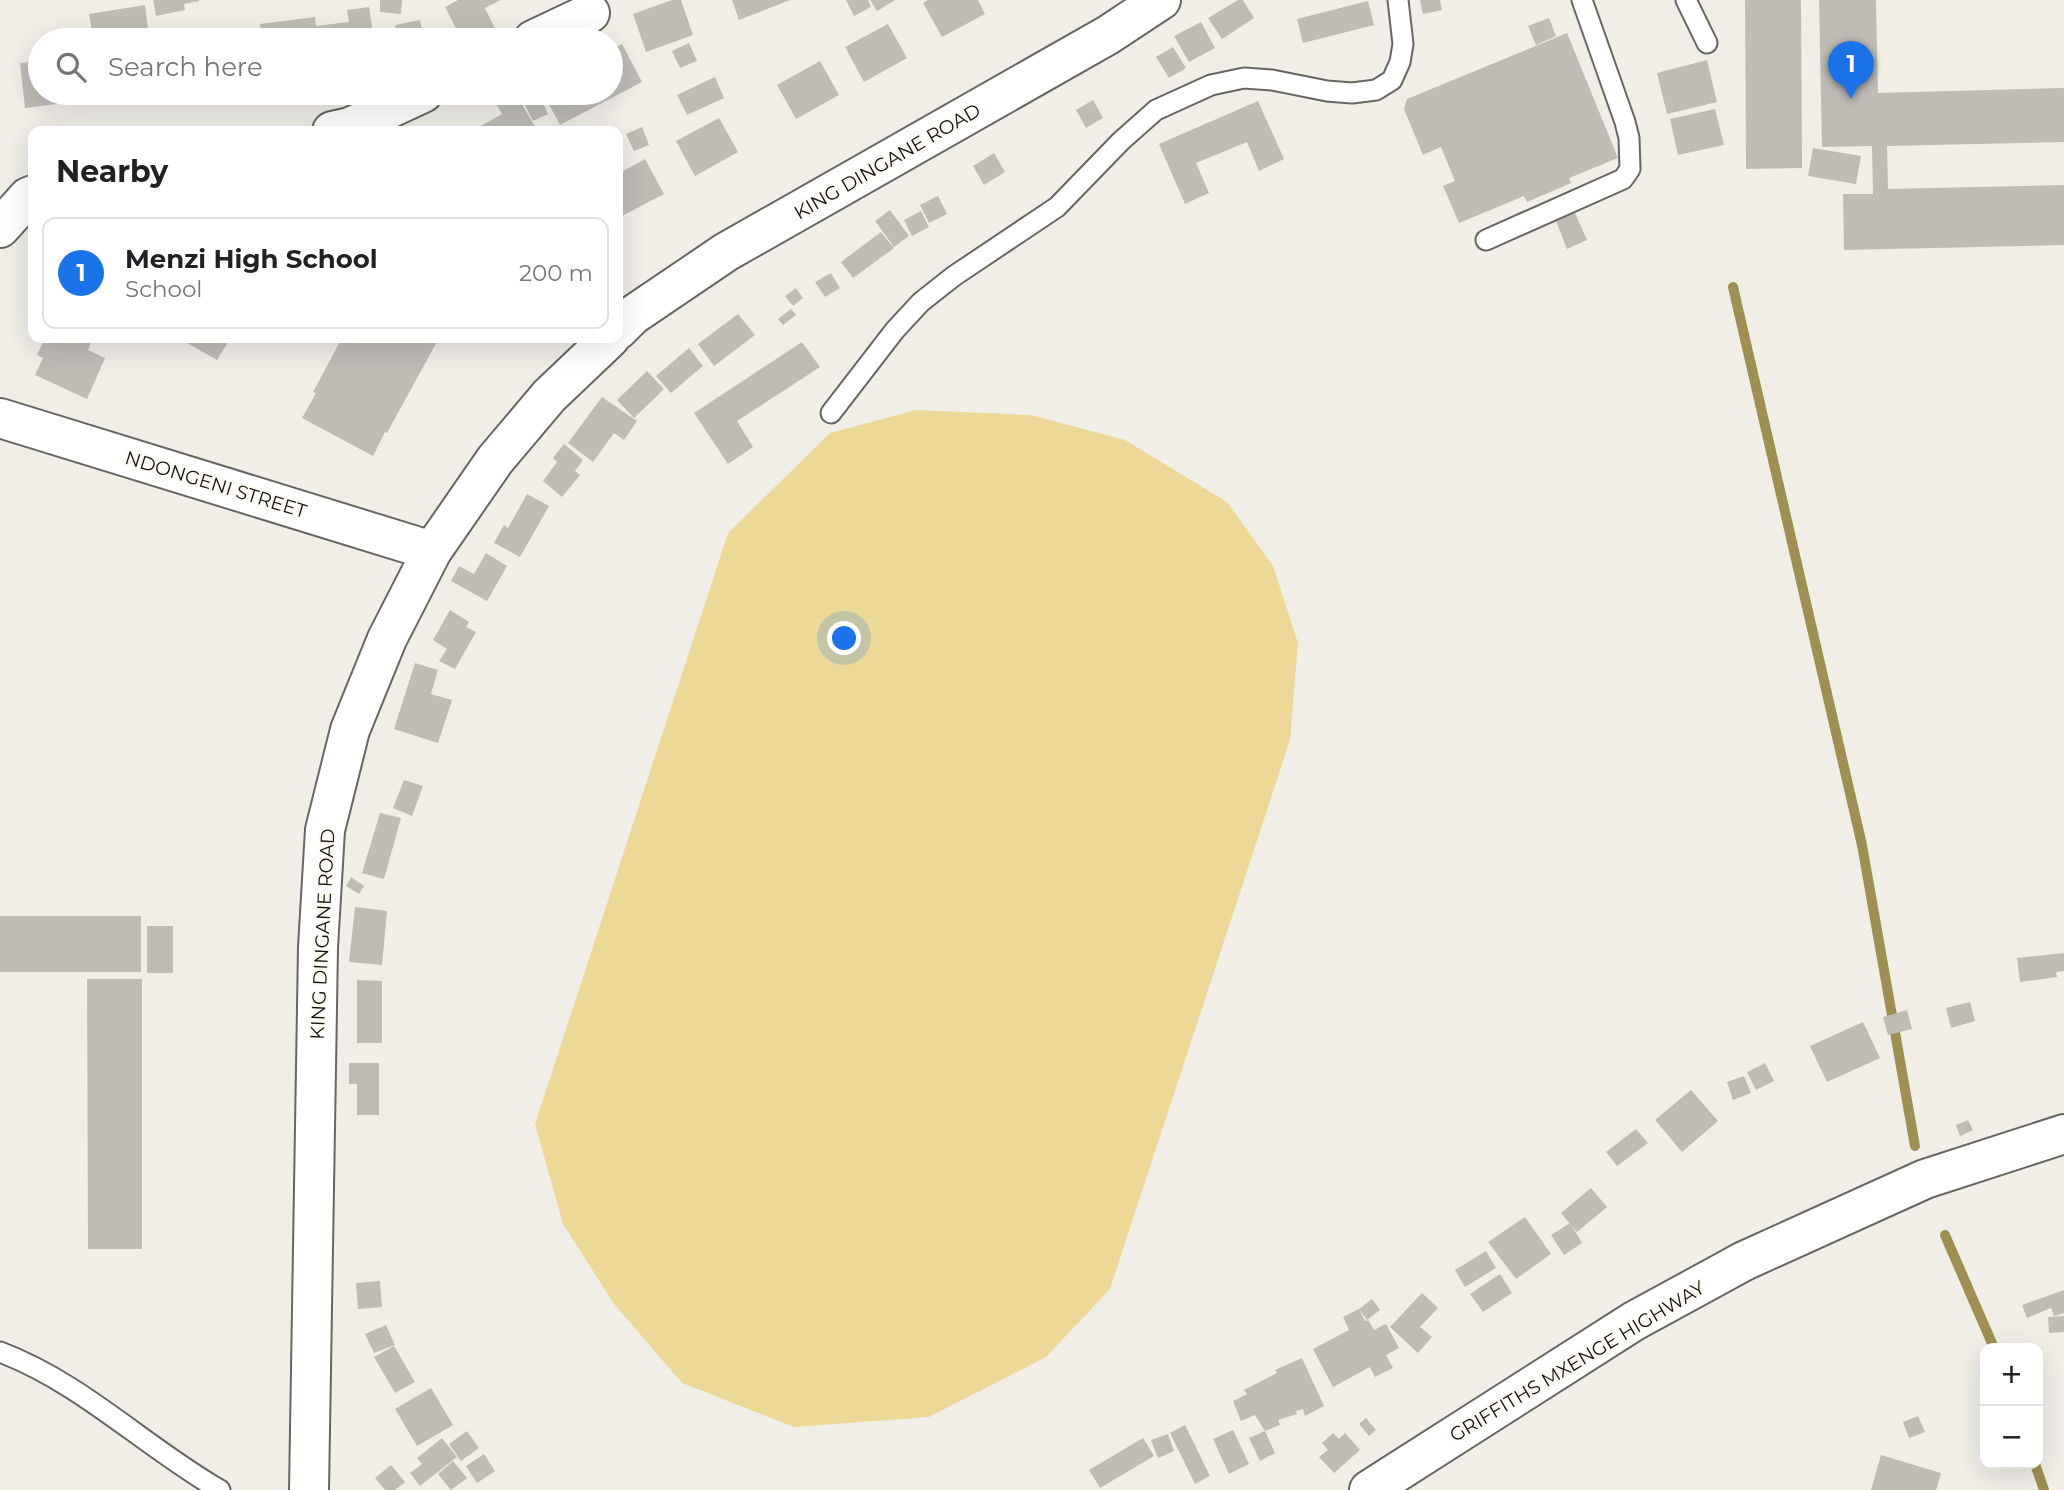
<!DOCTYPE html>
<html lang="en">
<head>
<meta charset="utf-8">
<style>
	body { margin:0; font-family:Montserrat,sans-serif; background:#f6f6f6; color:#202124 }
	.controls { position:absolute; right:21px; bottom:21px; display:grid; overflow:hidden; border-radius:14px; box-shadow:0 7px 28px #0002 }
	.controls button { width:63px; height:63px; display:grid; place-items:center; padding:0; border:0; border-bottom:2px solid #e0e0e0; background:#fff; color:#202124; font:35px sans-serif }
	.you { position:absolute; left:845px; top:639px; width:24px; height:24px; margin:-18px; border:5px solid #fff; border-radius:50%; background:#1a73e8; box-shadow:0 0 0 10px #1a73e833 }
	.badge { display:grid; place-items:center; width:46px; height:46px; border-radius:50%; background:#1a73e8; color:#fff; font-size:23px; font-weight:700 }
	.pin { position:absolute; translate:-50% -58px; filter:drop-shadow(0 2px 4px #0008) }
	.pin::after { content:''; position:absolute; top:37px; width:24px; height:21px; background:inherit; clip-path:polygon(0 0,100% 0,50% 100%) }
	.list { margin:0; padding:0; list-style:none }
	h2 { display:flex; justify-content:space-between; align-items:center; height:91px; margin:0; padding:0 28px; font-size:30px }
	h2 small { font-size:23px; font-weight:400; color:#757577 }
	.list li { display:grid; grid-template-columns:46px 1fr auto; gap:21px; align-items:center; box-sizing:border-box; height:112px; margin:0 14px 14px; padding:0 14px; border:2px solid #e0e0e0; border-radius:14px }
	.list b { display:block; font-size:26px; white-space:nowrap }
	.list p { margin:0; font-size:23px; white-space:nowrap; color:#757577 }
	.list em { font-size:23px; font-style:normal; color:#757577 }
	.icon { flex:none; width:38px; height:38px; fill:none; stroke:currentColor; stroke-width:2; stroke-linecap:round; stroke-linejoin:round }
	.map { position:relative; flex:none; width:2064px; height:1490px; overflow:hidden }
	.search { position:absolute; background:#fff; box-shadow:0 7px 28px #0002; left:28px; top:28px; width:595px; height:77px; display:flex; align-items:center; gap:18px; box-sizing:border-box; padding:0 24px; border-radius:38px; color:#757577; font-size:26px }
	.panel { position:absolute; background:#fff; box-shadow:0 7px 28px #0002; left:28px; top:126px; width:595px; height:217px; border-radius:14px }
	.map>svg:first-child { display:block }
	.green { fill:#edd997 }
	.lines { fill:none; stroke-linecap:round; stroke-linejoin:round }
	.stream { stroke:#a08f52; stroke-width:10 }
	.building { fill:#bebcb5 }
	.lane-casing { stroke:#686660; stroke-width:23 }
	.street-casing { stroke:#686660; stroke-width:42 }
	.secondary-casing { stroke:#686660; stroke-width:42 }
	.lane { stroke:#fff; stroke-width:19 }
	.street { stroke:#fff; stroke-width:38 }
	.secondary { stroke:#fff; stroke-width:38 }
	.labels { text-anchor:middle; stroke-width:5; stroke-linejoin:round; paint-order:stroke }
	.street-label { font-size:19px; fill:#12120f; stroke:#fefbf4 }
</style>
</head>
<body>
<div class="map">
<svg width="2064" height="1490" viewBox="0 0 2064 1490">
	<rect width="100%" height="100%" fill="#f0eee7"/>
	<path class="green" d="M 916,410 L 1031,415 L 1125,440 L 1227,502 L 1273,566 L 1298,643 L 1290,740 L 1110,1289 L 1046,1357 L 929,1417 L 794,1427 L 682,1383 L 614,1304 L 563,1224 L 535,1124 L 728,533 L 830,433 Z"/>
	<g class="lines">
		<g class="stream">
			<path d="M 1733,287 L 1862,845 L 1915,1146"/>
			<path d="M 1945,1235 L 1994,1348"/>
			<path d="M 2035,1464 L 2044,1490"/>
		</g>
	</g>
	<g class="building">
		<path d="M 153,0 L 199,0 L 199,1 L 184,4 L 185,10 L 156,16 Z"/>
		<path d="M 380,0 L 402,0 L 401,14 L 380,12 Z"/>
		<path d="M 458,0 L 501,0 L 485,8 L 499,37 L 491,40 L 462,40 L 445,7 Z"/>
		<path d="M 672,0 L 681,0 L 693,35 L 646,52 L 633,14 Z"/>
		<path d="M 732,0 L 790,0 L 739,20 Z"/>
		<path d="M 846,0 L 868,0 L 871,7 L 854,16 Z"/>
		<path d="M 870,0 L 895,0 L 877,11 Z"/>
		<path d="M 928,0 L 978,0 L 985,14 L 942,37 L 923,3 Z"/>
		<path d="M 1238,0 L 1243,0 L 1254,18 L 1222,39 L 1208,18 Z"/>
		<path d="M 1420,0 L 1440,0 L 1442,10 L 1423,14 Z"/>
		<path d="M 1745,0 L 1801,0 L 1802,168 L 1746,169 Z"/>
		<path d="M 1819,0 L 1876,0 L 1878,93 L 2064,88 L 2064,142 L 1887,146 L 1888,189 L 2064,185 L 2064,245 L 1844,250 L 1843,194 L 1873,194 L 1872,146 L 1822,147 Z"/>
		<path d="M 1368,1 L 1374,25 L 1303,43 L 1297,19 Z"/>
		<path d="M 145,5 L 148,30 L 93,38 L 89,14 Z"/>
		<path d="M 369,7 L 374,40 L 262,40 L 260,24 L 315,17 L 316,26 L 349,22 L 347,10 Z"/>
		<path d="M 1549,18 L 1556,36 L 1536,45 L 1528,26 Z"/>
		<path d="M 420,20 L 424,40 L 398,40 L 395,25 Z"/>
		<path d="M 1201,22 L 1215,48 L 1189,62 L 1174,36 Z"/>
		<path d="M 888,24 L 907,58 L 864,82 L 845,47 Z"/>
		<path d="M 1567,33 L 1618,158 L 1569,178 L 1571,183 L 1527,202 L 1524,196 L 1459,223 L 1443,186 L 1455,181 L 1441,147 L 1423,155 L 1404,109 L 1407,99 Z"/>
		<path d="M 689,43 L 697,61 L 680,68 L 672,51 Z"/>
		<path d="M 622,44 L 642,82 L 560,125 L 543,93 L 611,93 L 611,50 Z"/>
		<path d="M 1173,47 L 1186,68 L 1169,78 L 1156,57 Z"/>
		<path d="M 1707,60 L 1717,102 L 1667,114 L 1657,73 Z"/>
		<path d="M 40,61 L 40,93 L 72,93 L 73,102 L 25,108 L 20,63 Z"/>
		<path d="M 820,61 L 839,95 L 796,119 L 777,85 Z"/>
		<path d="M 715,77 L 724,98 L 687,115 L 677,95 Z"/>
		<path d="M 501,93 L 515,93 L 536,128 L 531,131 L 472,131 L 502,114 L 493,98 Z"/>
		<path d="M 539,95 L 548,114 L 533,121 L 524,103 Z"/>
		<path d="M 1093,100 L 1103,118 L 1086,128 L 1076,110 Z"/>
		<path d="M 1258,101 L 1284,159 L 1259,171 L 1247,142 L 1196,163 L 1209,193 L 1185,204 L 1159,144 Z"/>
		<path d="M 1715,109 L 1724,145 L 1678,155 L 1670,119 Z"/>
		<path d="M 719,118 L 738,152 L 695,176 L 676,141 Z"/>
		<path d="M 642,127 L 649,145 L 634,151 L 626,134 Z"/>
		<path d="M 1813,148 L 1861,156 L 1856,184 L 1808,176 Z"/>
		<path d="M 994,153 L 1005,172 L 984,185 L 973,166 Z"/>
		<path d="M 645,159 L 664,194 L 620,217 L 618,213 L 618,174 Z"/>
		<path d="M 938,196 L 947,214 L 929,223 L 920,205 Z"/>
		<path d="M 890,210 L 909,236 L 894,247 L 875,221 Z"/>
		<path d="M 921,211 L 929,227 L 912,236 L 904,220 Z"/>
		<path d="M 1575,213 L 1587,240 L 1567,249 L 1556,221 Z"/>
		<path d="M 881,232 L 894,248 L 853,278 L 841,262 Z"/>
		<path d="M 831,273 L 840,288 L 825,297 L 815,282 Z"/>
		<path d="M 796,288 L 803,298 L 793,306 L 785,296 Z"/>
		<path d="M 791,309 L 796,315 L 783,325 L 778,319 Z"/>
		<path d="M 738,314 L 755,335 L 714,366 L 698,344 Z"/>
		<path d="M 45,338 L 93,338 L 88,350 L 105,358 L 87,399 L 35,375 L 43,358 L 37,355 Z"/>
		<path d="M 188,338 L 220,338 L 228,342 L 217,360 L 185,342 Z"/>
		<path d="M 342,338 L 439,338 L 387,433 L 385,432 L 373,456 L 302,418 L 316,393 L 313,392 Z"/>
		<path d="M 802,342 L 820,367 L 737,421 L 753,447 L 728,464 L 694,413 Z"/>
		<path d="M 689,348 L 703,366 L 671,393 L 656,376 Z"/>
		<path d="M 647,371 L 664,389 L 634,418 L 617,400 Z"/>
		<path d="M 602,397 L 637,421 L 624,440 L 614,433 L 593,462 L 568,443 Z"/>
		<path d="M 564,444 L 583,460 L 575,471 L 580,475 L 562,497 L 543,481 L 557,462 L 553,458 Z"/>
		<path d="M 527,494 L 549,506 L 520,557 L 494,543 L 504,525 L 508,528 Z"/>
		<path d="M 486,553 L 507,566 L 487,601 L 451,581 L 459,566 L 474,574 Z"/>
		<path d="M 450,610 L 469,622 L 466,627 L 476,632 L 455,669 L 439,661 L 447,649 L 433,640 Z"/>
		<path d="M 415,663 L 438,670 L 431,694 L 452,700 L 438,743 L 394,729 Z"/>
		<path d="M 404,780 L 423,786 L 412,816 L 393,808 Z"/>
		<path d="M 380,813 L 401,818 L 384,879 L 362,873 Z"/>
		<path d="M 351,877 L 364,886 L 359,894 L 346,886 Z"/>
		<path d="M 355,907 L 387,911 L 382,965 L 349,962 Z"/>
		<rect x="0" y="916" width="141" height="56"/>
		<rect x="147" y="926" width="26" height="47"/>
		<path d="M 2064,953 L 2064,971 L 2056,972 L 2057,977 L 2020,982 L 2017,958 Z"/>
		<path d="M 87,979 L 142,979 L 142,1249 L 88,1249 Z"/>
		<path d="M 357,980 L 382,981 L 382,1043 L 357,1043 Z"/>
		<path d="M 1970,1002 L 1975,1021 L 1951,1028 L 1946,1008 Z"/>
		<path d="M 1907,1010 L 1912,1029 L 1888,1035 L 1883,1017 Z"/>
		<path d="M 1863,1022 L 1880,1058 L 1827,1082 L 1810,1046 Z"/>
		<path d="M 349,1063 L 379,1063 L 379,1115 L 357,1115 L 357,1084 L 349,1084 Z"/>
		<path d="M 1765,1063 L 1774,1081 L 1756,1090 L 1747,1072 Z"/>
		<path d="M 1744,1076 L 1751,1093 L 1733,1100 L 1727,1082 Z"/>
		<path d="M 1691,1090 L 1718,1121 L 1682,1152 L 1655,1120 Z"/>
		<path d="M 1968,1120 L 1973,1130 L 1960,1136 L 1956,1125 Z"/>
		<path d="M 1636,1129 L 1648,1143 L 1617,1166 L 1606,1152 Z"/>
		<path d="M 1591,1188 L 1607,1207 L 1577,1232 L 1561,1213 Z"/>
		<path d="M 1525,1217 L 1551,1254 L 1516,1279 L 1488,1242 Z"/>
		<path d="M 1570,1223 L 1582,1243 L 1564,1255 L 1551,1235 Z"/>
		<path d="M 1486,1251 L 1496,1268 L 1465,1287 L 1455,1270 Z"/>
		<path d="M 1500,1274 L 1512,1293 L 1483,1312 L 1470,1294 Z"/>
		<path d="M 380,1281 L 382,1307 L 358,1309 L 356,1283 Z"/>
		<path d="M 2064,1290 L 2064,1313 L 2054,1316 L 2051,1308 L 2027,1318 L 2022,1305 Z"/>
		<path d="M 1422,1293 L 1438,1308 L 1420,1327 L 1432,1337 L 1418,1353 L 1390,1327 Z"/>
		<path d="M 1372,1299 L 1380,1310 L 1367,1320 L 1359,1309 Z"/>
		<path d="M 1359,1309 L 1365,1321 L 1368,1320 L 1374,1330 L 1386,1324 L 1399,1348 L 1386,1355 L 1393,1368 L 1375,1377 L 1370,1367 L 1333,1387 L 1313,1349 L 1349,1330 L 1343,1317 Z"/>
		<path d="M 2064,1316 L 2064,1332 L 2049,1333 L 2048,1317 Z"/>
		<path d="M 386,1325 L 395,1345 L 374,1353 L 365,1334 Z"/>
		<path d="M 394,1346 L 415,1382 L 395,1393 L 374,1357 Z"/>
		<path d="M 1302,1358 L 1324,1406 L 1305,1416 L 1303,1409 L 1296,1411 L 1297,1414 L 1278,1420 L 1280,1425 L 1265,1431 L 1255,1415 L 1241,1421 L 1233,1401 L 1247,1394 L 1244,1390 L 1277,1373 L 1275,1370 Z"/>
		<path d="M 431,1388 L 453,1425 L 417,1446 L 395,1409 Z"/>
		<path d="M 1918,1416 L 1925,1432 L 1909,1438 L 1903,1422 Z"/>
		<path d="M 1366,1418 L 1376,1430 L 1369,1436 L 1359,1424 Z"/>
		<path d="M 1185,1425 L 1210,1476 L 1195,1484 L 1170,1433 Z"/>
		<path d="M 1233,1430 L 1249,1464 L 1229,1474 L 1213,1439 Z"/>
		<path d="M 467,1431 L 479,1448 L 461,1461 L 449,1444 Z"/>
		<path d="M 1265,1431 L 1275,1453 L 1260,1461 L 1249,1438 Z"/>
		<path d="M 1333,1433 L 1339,1439 L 1345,1433 L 1360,1450 L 1334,1473 L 1319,1457 L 1328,1450 L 1322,1443 Z"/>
		<path d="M 1168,1434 L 1174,1451 L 1158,1458 L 1151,1440 Z"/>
		<path d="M 442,1438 L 457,1457 L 420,1486 L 410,1473 L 422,1464 L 417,1458 Z"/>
		<path d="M 1143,1438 L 1154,1456 L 1100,1488 L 1089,1470 Z"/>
		<path d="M 484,1454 L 495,1471 L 477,1483 L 466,1466 Z"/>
		<path d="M 1881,1455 L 1941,1473 L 1936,1490 L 1871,1490 Z"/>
		<path d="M 453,1461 L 467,1478 L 451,1490 L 438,1474 Z"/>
		<path d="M 391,1465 L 405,1482 L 395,1490 L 385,1490 L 375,1478 Z"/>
	</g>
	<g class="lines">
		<defs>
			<g id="lane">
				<path d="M 1686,0 L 1707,43"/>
				<path d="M 1486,240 L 1623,179 L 1630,169 L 1629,138 L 1625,122 L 1582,0"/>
				<path d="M 831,413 L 895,330 L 921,302 L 954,276 L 1057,207 L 1121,141 L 1156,110 L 1211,85 L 1244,78 L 1272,80 L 1327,91 L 1352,93 L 1376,90 L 1392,80 L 1400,62 L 1403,44 L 1398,0"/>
				<path d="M 0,1352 C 82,1383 145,1447 220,1490"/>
			</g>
			<g id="street">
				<path d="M 533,40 L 590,13"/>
				<path d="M 332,131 L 350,127 L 423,93"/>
				<path d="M 0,228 L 28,197 L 33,195"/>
				<path d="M 0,418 L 432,551"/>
			</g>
			<g id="secondary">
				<path d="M 618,330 L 633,315 L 726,252 L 1108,35 L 1161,0"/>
				<path d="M 309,1490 L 318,947 L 325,830 L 350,730 L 387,639 L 432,551 L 495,460 L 549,396 L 610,338"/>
				<path d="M 1369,1490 L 1634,1321 L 1744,1261 L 1925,1179 L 2064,1134"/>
			</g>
		</defs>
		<use href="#lane" class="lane-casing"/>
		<use href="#street" class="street-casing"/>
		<use href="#secondary" class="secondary-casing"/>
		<use href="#lane" class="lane"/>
		<use href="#street" class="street"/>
		<use href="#secondary" class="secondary"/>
	</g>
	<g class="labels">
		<g class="street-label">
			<text transform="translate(887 161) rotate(-30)" y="7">KING DINGANE ROAD</text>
			<text transform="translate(216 484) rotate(17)" y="7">NDONGENI STREET</text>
			<text transform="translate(322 934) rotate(-87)" y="7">KING DINGANE ROAD</text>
			<text transform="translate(1577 1361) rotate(-31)" y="7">GRIFFITHS MXENGE HIGHWAY</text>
		</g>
	</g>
</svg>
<div class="controls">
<button>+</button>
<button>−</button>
</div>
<div class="you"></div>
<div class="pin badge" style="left:1851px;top:99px">1</div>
<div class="search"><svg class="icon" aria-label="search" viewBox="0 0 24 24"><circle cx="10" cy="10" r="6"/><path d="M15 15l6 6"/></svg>Search here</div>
<section class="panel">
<h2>Nearby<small></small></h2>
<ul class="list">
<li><span class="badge">1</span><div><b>Menzi High School</b><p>School</p></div><em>200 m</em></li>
</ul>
</section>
</div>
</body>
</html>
